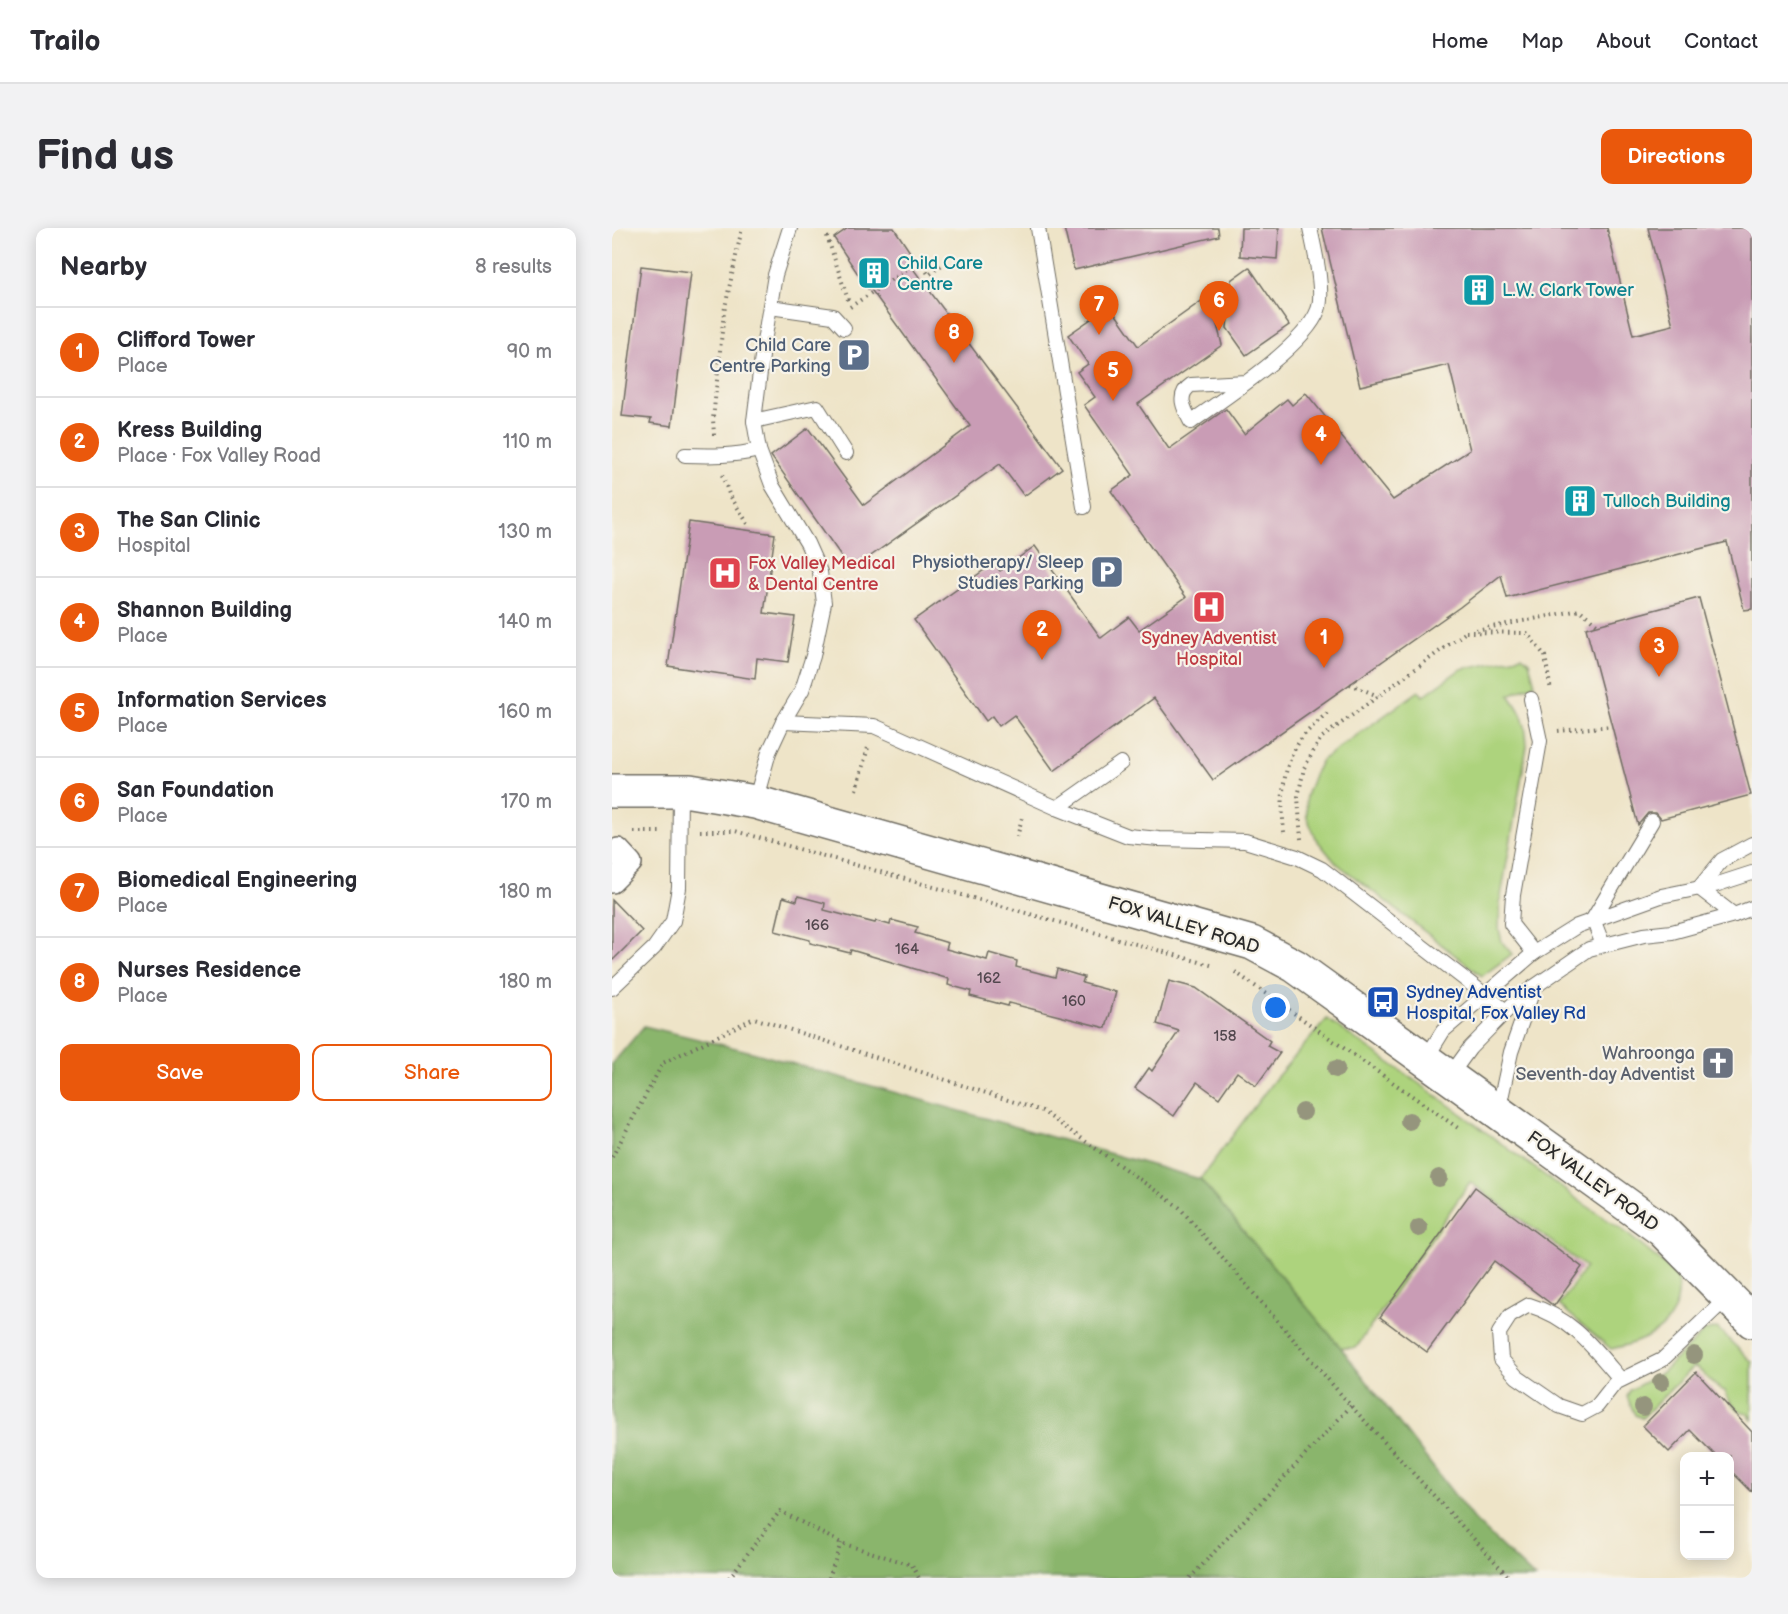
<!DOCTYPE html>
<html lang="en">
<head>
<meta charset="utf-8">
<style>
	body { margin:0; font-family:"Balsamiq Sans",sans-serif; background:#f2f2f3; color:#2b2b33 }
	.controls { position:absolute; right:18px; bottom:18px; display:grid; overflow:hidden; border-radius:12px; box-shadow:0 3px 15px #0003 }
	.controls button { width:54px; height:54px; display:grid; place-items:center; padding:0; border:0; border-bottom:2px solid #e1e1e2; background:#fff; color:#2b2b33; font:30px sans-serif }
	.you { position:absolute; left:664px; top:780px; width:21px; height:21px; margin:-15px; border:4px solid #fff; border-radius:50%; background:#1a73e8; box-shadow:0 0 0 9px #1a73e833 }
	.badge { display:grid; place-items:center; width:39px; height:39px; border-radius:50%; background:#ea580c; color:#fff; font-size:20px; font-weight:700 }
	.pin { position:absolute; translate:-50% -50px; filter:drop-shadow(0 2px 3px #0008) }
	.pin::after { content:''; position:absolute; top:32px; width:21px; height:18px; background:inherit; clip-path:polygon(0 0,100% 0,50% 100%) }
	.list { margin:0; padding:0; list-style:none }
	h2 { display:flex; justify-content:space-between; align-items:center; height:78px; margin:0; padding:0 24px; font-size:26px }
	h2 small { font-size:20px; font-weight:400; color:#7c7c81 }
	.list li { display:grid; grid-template-columns:39px 1fr auto; gap:18px; align-items:center; box-sizing:border-box; height:90px; padding:0 24px; border-top:2px solid #e1e1e2 }
	.list b { display:block; font-size:22px; white-space:nowrap }
	.list p { margin:0; font-size:20px; white-space:nowrap; color:#7c7c81 }
	.list em { font-size:20px; font-style:normal; color:#7c7c81 }
	.actions { display:flex; gap:12px; padding:18px 24px }
	.actions a { flex:1; padding:14px 0; border:2px solid #ea580c; border-radius:12px; text-align:center; font-size:21px; color:#ea580c }
	.actions .main { background:#ea580c; color:#fff }
	.map { position:relative; flex:none; width:1140px; height:1350px; overflow:hidden; border-radius:12px }
	header { display:flex; align-items:center; gap:36px; box-sizing:border-box; height:84px; padding:0 30px; background:#fff; border-bottom:2px solid #e1e1e2 }
	header strong { font-size:28px }
	nav { display:flex; gap:33px; margin-inline-start:auto; font-size:21px }
	.intro { display:flex; align-items:center; justify-content:space-between; box-sizing:border-box; height:144px; padding:0 36px }
	h1 { margin:0; font-size:42px }
	.button { padding:15px 27px; border-radius:12px; background:#ea580c; color:#fff; font-size:21px; font-weight:700 }
	main { display:flex; gap:36px; padding:0 36px }
	aside { flex:1; background:#fff; border-radius:12px; box-shadow:0 3px 15px #0003 }
	.map>svg:first-child { display:block }
	.green { fill:#add37d; stroke:#6c7f54; stroke-width:1.5 }
	.forest { fill:#8ab56c; stroke:#5a704c; stroke-width:1.5 }
	.building { fill:#c99cb5 }
	.lines { fill:none; stroke-linecap:round; stroke-linejoin:round }
	.service-casing { stroke:#6f6c62; stroke-width:16 }
	.pedestrian-casing { stroke:#6f6c62; stroke-width:24 }
	.secondary-casing { stroke:#6f6c62; stroke-width:36 }
	.path { stroke:#6f6c62; stroke-width:4; stroke-dasharray:1.5 4.5; stroke-linecap:butt }
	.service { stroke:#fff; stroke-width:14 }
	.pedestrian { stroke:#fff; stroke-width:21 }
	.secondary { stroke:#fff; stroke-width:33 }
	.tree { fill:#95957d }
	.labels { text-anchor:middle; stroke-width:4.5; stroke-linejoin:round; paint-order:stroke }
	.number-label { font-size:15px; fill:#52474e }
	.culture-label { font-size:18px; fill:#0d838f; stroke:#f7f3e8; text-anchor:start }
	.service-label { font-size:18px; fill:#4e5e75; stroke:#f7f3e8; text-anchor:end }
	.health-label { font-size:18px; fill:#be3a42; stroke:#f7f3e8; text-anchor:start }
	.street-label { font-size:18px; fill:#2b2b2b; stroke:#f7f3e8 }
	.transit-label { font-size:18px; fill:#164399; stroke:#f7f3e8; text-anchor:start }
	.worship-label { font-size:18px; fill:#5b616d; stroke:#f7f3e8; text-anchor:end }
</style>
</head>
<body>
<header>
<strong>Trailo</strong>
<nav><a>Home</a><a>Map</a><a>About</a><a>Contact</a></nav>
</header>
<div class="intro"><h1>Find us</h1><a class="button">Directions</a></div>
<main>
<aside>
<h2>Nearby<small>8 results</small></h2>
<ul class="list">
<li><span class="badge">1</span><div><b>Clifford Tower</b><p>Place</p></div><em>90 m</em></li>
<li><span class="badge">2</span><div><b>Kress Building</b><p>Place · Fox Valley Road</p></div><em>110 m</em></li>
<li><span class="badge">3</span><div><b>The San Clinic</b><p>Hospital</p></div><em>130 m</em></li>
<li><span class="badge">4</span><div><b>Shannon Building</b><p>Place</p></div><em>140 m</em></li>
<li><span class="badge">5</span><div><b>Information Services</b><p>Place</p></div><em>160 m</em></li>
<li><span class="badge">6</span><div><b>San Foundation</b><p>Place</p></div><em>170 m</em></li>
<li><span class="badge">7</span><div><b>Biomedical Engineering</b><p>Place</p></div><em>180 m</em></li>
<li><span class="badge">8</span><div><b>Nurses Residence</b><p>Place</p></div><em>180 m</em></li>
</ul>
<div class="actions"><a class="main">Save</a><a>Share</a></div>
</aside>
<div class="map">
<svg width="1140" height="1350" viewBox="0 0 1140 1350">
	<rect width="100%" height="100%" fill="#f7f3e8"/>
	<filter id="ink" filterUnits="userSpaceOnUse"><feTurbulence type="fractalNoise" baseFrequency=".0167" numOctaves="2"/><feDisplacementMap in="SourceGraphic" scale="12" xChannelSelector="R" yChannelSelector="G"/><feConvolveMatrix kernelMatrix="1 2 1 2 8 2 1 2 1" color-interpolation-filters="sRGB"/></filter>
	<filter id="wash" filterUnits="userSpaceOnUse"><feTurbulence type="fractalNoise" baseFrequency=".008" numOctaves="4" result="noise"/><feDisplacementMap in="SourceGraphic" scale="24" xChannelSelector="R" yChannelSelector="G"/><feGaussianBlur stdDeviation="1.35" result="paint"/><feColorMatrix in="noise" values="0 0 0 0 0 0 0 0 0 0 0 0 0 0 0 0 0 1.4 0 .05"/><feComposite in="paint" operator="in"/></filter>
	<g filter="url(#wash)">
		<rect width="100%" height="100%" fill="#eee4c8"/>
		<g class="green">
			<path d="M 910,428 L 917,434 L 923,456 L 897,467 C 911,486 914,494 915,518 L 888,674 L 887,701 L 890,714 L 900,726 L 870,748 L 723,634 L 705,612 L 695,590 L 694,568 L 702,547 L 710,532 L 807,463 L 811,468 L 849,441 Z"/>
			<path d="M 715,791 L 822,866 L 969,974 L 1012,1003 L 1066,1048 C 1071,1096 1041,1112 999,1121 L 947,1077 L 974,1039 L 858,954 L 744,1120 L 729,1120 L 588,951 L 663,851 Z"/>
			<path d="M 1105,1100 L 1140,1134 L 1140,1192 L 1135,1185 C 1123,1183 1117,1174 1113,1163 C 1101,1159 1093,1145 1082,1138 L 1030,1190 L 1023,1187 L 1015,1169 L 1018,1162 L 1048,1146 L 1093,1103 Z"/>
		</g>
		<path class="forest" d="M 32,798 L 140,824 L 588,951 L 729,1120 L 862,1292 L 923,1350 L 0,1350 L 0,836 Z"/>
		<g id="blocks">
			<g class="building">
				<path d="M 236,0 L 282,0 L 302,30 L 296,34 L 450,240 L 412,268 L 388,236 L 239,342 L 159,228 L 196,200 L 252,277 L 358,198 L 258,60 L 256,61 L 222,10 Z"/>
				<path d="M 452,0 L 606,0 L 607,8 L 462,42 Z"/>
				<path d="M 629,0 L 667,0 L 665,31 L 628,28 Z"/>
				<path d="M 710,0 L 995,0 L 1021,107 L 1061,97 L 1036,0 L 1140,0 L 1140,381 L 1132,382 L 1115,314 L 895,370 L 889,347 L 848,379 L 601,552 L 542,470 L 442,543 L 402,487 L 387,498 L 380,488 L 374,493 L 302,392 L 382,335 L 388,343 L 423,318 L 489,410 L 517,389 L 527,402 L 574,369 L 499,263 L 521,247 L 472,177 L 483,169 L 465,144 L 476,136 L 456,107 L 498,78 L 526,118 L 598,67 L 610,117 L 526,176 L 557,221 L 614,181 L 632,206 L 675,171 L 680,177 L 694,165 L 781,272 L 858,222 L 837,137 L 748,158 Z"/>
				<path d="M 29,38 L 79,44 L 60,198 L 38,195 L 39,191 L 10,188 Z"/>
				<path d="M 637,39 L 677,97 L 634,127 L 615,100 L 619,52 Z"/>
				<path d="M 77,294 L 163,306 L 152,385 L 183,389 L 176,434 L 145,430 L 143,451 L 56,438 Z"/>
				<path d="M 1087,370 L 1139,567 L 1049,591 L 1044,585 L 1036,585 L 1026,597 L 974,400 Z"/>
				<path d="M 186,668 L 213,675 L 212,682 L 263,695 L 264,693 L 278,697 L 279,692 L 306,699 L 303,705 L 336,715 L 334,721 L 375,732 L 377,725 L 405,733 L 404,739 L 443,749 L 445,741 L 472,749 L 470,755 L 504,764 L 494,800 L 397,775 L 396,778 L 358,768 L 359,763 L 336,757 L 337,751 L 239,722 L 238,725 L 198,715 L 198,712 L 163,703 L 171,669 L 185,673 Z"/>
				<path d="M 0,672 L 30,703 L 0,733 Z"/>
				<path d="M 557,753 L 584,760 L 658,813 L 655,818 L 668,825 L 644,858 L 625,844 L 607,870 L 585,854 L 562,888 L 523,860 L 537,840 L 540,843 L 567,803 L 545,796 Z"/>
				<path d="M 863,959 L 970,1039 L 942,1078 L 882,1033 L 815,1124 L 768,1089 Z"/>
				<path d="M 1084,1144 L 1140,1204 L 1140,1264 L 1118,1242 L 1118,1228 L 1104,1228 L 1078,1202 L 1057,1224 L 1031,1198 Z"/>
			</g>
		</g>
	</g>
	<g filter="url(#ink)">
		<use href="#blocks" fill-opacity="0" stroke="#6f6c62" stroke-width="1.5"/>
		<g class="lines">
			<defs>
				<g id="service">
					<path d="M 426,0 L 472,279"/>
					<path d="M 158,79 L 221,88 L 232,100"/>
					<path d="M 634,154 L 579,157 C 564,167 572,181 579,194 C 611,171 693,118 706,82 C 713,64 702,19 698,0"/>
					<path d="M 142,193 L 205,179 L 234,225"/>
					<path d="M 73,227 C 99,228 122,228 147,222"/>
					<path d="M 919,471 L 928,513 L 901,667 L 899,696 L 922,725"/>
					<path d="M 171,494 L 262,498 L 445,580 L 516,608 L 547,611 L 633,613 L 685,629 L 710,641 L 894,783"/>
					<path d="M 143,574 L 157,524 L 171,494 L 190,462 L 201,428 L 212,375 L 208,344 L 195,315 L 160,257 L 147,222 L 142,193 L 151,120 L 163,47 L 178,0"/>
					<path d="M 445,580 L 509,535"/>
					<path d="M 1087,660 L 1110,632 L 1140,616"/>
					<path d="M 1087,660 L 1122,687"/>
					<path d="M 991,717 L 981,691 L 1040,593"/>
					<path d="M 0,760 L 42,720 L 61,693 L 67,660 L 68,563"/>
					<path d="M 813,832 L 831,803 L 922,725 L 965,698 L 1049,668 L 1103,657 L 1140,645"/>
					<path d="M 837,849 L 858,820 L 909,768 L 977,721 L 1032,707 L 1060,704 L 1122,687 L 1140,680"/>
					<path d="M 886,884 L 899,824 L 922,759"/>
					<path d="M 1009,1152 C 981,1119 960,1090 917,1077 L 898,1088 L 887,1105 L 889,1131 L 905,1149 L 947,1178 L 970,1186 L 985,1178 L 1003,1155 L 1050,1132 L 1116,1069"/>
				</g>
				<path id="pedestrian" d="M 0,627 L 6,621 L 19,635 L 0,654"/>
				<path id="secondary" d="M 0,563 L 78,563 L 143,574 L 640,715 L 683,738 L 1050,1002 L 1140,1093"/>
			</defs>
			<use href="#service" class="service-casing"/>
			<use href="#pedestrian" class="pedestrian-casing"/>
			<use href="#secondary" class="secondary-casing"/>
			<g class="path">
				<path d="M 215,8 L 237,75"/>
				<path d="M 238,79 L 307,33 L 317,47 L 331,36"/>
				<path d="M 102,207 L 101,191 L 112,84 L 130,0"/>
				<path d="M 110,247 L 117,266 L 136,296"/>
				<path d="M 864,402 L 968,382 L 986,397"/>
				<path d="M 854,404 L 915,405 L 933,428 L 939,463"/>
				<path d="M 738,456 L 766,468"/>
				<path d="M 946,503 L 1000,498"/>
				<path d="M 244,562 L 257,516"/>
				<path d="M 88,603 L 123,603 L 602,738"/>
				<path d="M 22,604 L 50,604"/>
				<path d="M 672,604 C 669,572 669,542 687,514 C 694,503 707,493 716,484"/>
				<path d="M 405,609 L 411,586"/>
				<path d="M 689,611 L 686,569 L 692,540 L 709,510 L 854,404"/>
				<path d="M 623,744 L 846,900"/>
				<path d="M 0,929 L 51,835 L 142,790 L 430,883 L 567,979 L 739,1178 L 898,1350"/>
				<path d="M 117,1350 L 168,1283 L 229,1315 L 300,1337 L 307,1350"/>
				<path d="M 217,1350 L 229,1315"/>
				<path d="M 578,1350 L 739,1178"/>
			</g>
			<use href="#service" class="service"/>
			<use href="#pedestrian" class="pedestrian"/>
			<use href="#secondary" class="secondary"/>
		</g>
		<g class="tree">
			<circle cx="724" cy="841" r="9"/>
			<circle cx="691" cy="884" r="9"/>
			<circle cx="797" cy="893" r="9"/>
			<circle cx="827" cy="950" r="9"/>
			<circle cx="807" cy="1000" r="9"/>
			<circle cx="1082" cy="1127" r="9"/>
			<circle cx="1049" cy="1154" r="9"/>
			<circle cx="1031" cy="1179" r="9"/>
		</g>
	</g>
	<defs>
		<symbol id="building-square" viewBox="-11 -11 22 22"><rect x="-9" y="-9" width="18" height="18" rx="4" fill="#0f9aa8" stroke="#f7f3e8"/><path d="M-4-6H4V6H1V3H-1V6H-4ZM-2.5-4.3h1.7v1.8h-1.7ZM.8-4.3h1.7v1.8H.8ZM-2.5-1h1.7V.8h-1.7ZM.8-1h1.7V.8H.8Z" fill="#fff"/></symbol>
		<symbol id="parking-square" viewBox="-11 -11 22 22"><rect x="-9" y="-9" width="18" height="18" rx="4" fill="#5c6f8a" stroke="#f7f3e8"/><path d="M-3.5-5.5H1a3.5 3.5 0 0 1 0 7H-1V5.5H-3.5ZM-1-3.4V-.6H.8a1.4 1.4 0 0 0 0-2.8Z" fill="#fff"/></symbol>
		<symbol id="hospital-square" viewBox="-11 -11 22 22"><rect x="-9" y="-9" width="18" height="18" rx="4" fill="#e0444e" stroke="#f7f3e8"/><path d="M-5-5h3v3.5h4V-5h3V5h-3V1.5h-4V5h-3Z" fill="#fff"/></symbol>
		<symbol id="bus-square" viewBox="-11 -11 22 22"><rect x="-9" y="-9" width="18" height="18" rx="4" fill="#1a4fb4" stroke="#f7f3e8"/><path d="M-5-6H5V4H4V6H2V4H-2V6H-4V4H-5ZM-3.5-4V0h7V-4ZM-3.5 1.2v1.5H-2V1.2ZM2 1.2v1.5H3.5V1.2Z" fill="#fff"/></symbol>
		<symbol id="church-square" viewBox="-11 -11 22 22"><rect x="-9" y="-9" width="18" height="18" rx="4" fill="#6b7280" stroke="#f7f3e8"/><path d="M-1.2-6h2.4v3.5h3.3v2.4h-3.3V6h-2.4V-.1h-3.3v-2.4h3.3Z" fill="#fff"/></symbol>
	</defs>
	<g fill-rule="evenodd">
		<use href="#building-square" x="243" y="26" width="38" height="38"/>
		<use href="#building-square" x="848" y="43" width="38" height="38"/>
		<use href="#parking-square" x="223" y="108" width="38" height="38"/>
		<use href="#building-square" x="949" y="254" width="38" height="38"/>
		<use href="#parking-square" x="476" y="325" width="38" height="38"/>
		<use href="#hospital-square" x="94" y="326" width="38" height="38"/>
		<use href="#hospital-square" x="578" y="360" width="38" height="38"/>
		<use href="#bus-square" x="752" y="755" width="38" height="38"/>
		<use href="#church-square" x="1087" y="816" width="38" height="38"/>
	</g>
	<g class="labels">
		<g class="number-label">
			<text x="205" y="702">166</text>
			<text x="295" y="726">164</text>
			<text x="377" y="755">162</text>
			<text x="462" y="778">160</text>
			<text x="613" y="813">158</text>
		</g>
		<g class="culture-label">
			<text x="285" y="41">Child Care<tspan x="285" dy="21">Centre</tspan></text>
			<text x="890" y="68">L.W. Clark Tower</text>
			<text x="991" y="279">Tulloch Building</text>
		</g>
		<g class="service-label">
			<text x="219" y="123">Child Care<tspan x="219" dy="21">Centre Parking</tspan></text>
			<text x="472" y="340">Physiotherapy/ Sleep<tspan x="472" dy="21">Studies Parking</tspan></text>
		</g>
		<g class="health-label">
			<text x="136" y="341">Fox Valley Medical<tspan x="136" dy="21">&amp; Dental Centre</tspan></text>
			<text x="597" y="416" text-anchor="middle">Sydney Adventist<tspan x="597" dy="21">Hospital</tspan></text>
		</g>
		<g class="street-label">
			<text transform="translate(572 697) rotate(17)" y="6">FOX VALLEY ROAD</text>
			<text transform="translate(981 953) rotate(36)" y="6">FOX VALLEY ROAD</text>
		</g>
		<g class="transit-label">
			<text x="794" y="770">Sydney Adventist<tspan x="794" dy="21">Hospital, Fox Valley Rd</tspan></text>
		</g>
		<g class="worship-label">
			<text x="1083" y="831">Wahroonga<tspan x="1083" dy="21">Seventh-day Adventist</tspan></text>
		</g>
	</g>
</svg>
<div class="controls">
<button>+</button>
<button>−</button>
</div>
<div class="you"></div>
<div class="pin badge" style="left:712px;top:440px">1</div>
<div class="pin badge" style="left:430px;top:432px">2</div>
<div class="pin badge" style="left:1047px;top:449px">3</div>
<div class="pin badge" style="left:709px;top:237px">4</div>
<div class="pin badge" style="left:501px;top:173px">5</div>
<div class="pin badge" style="left:607px;top:103px">6</div>
<div class="pin badge" style="left:487px;top:107px">7</div>
<div class="pin badge" style="left:342px;top:135px">8</div>
</div>
</main>
</body>
</html>
